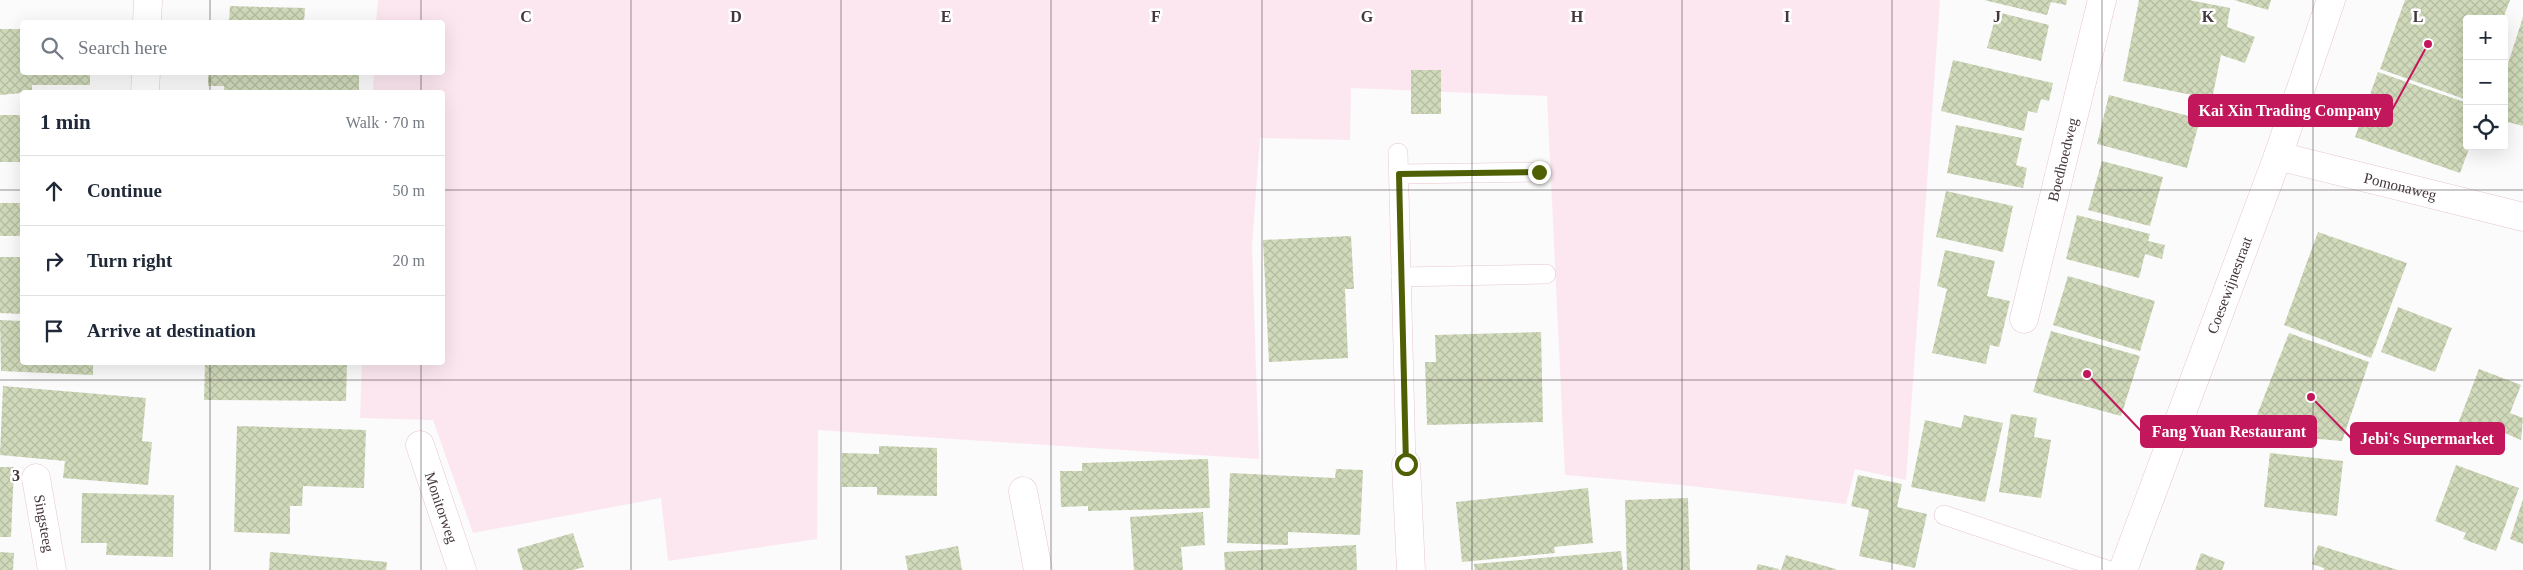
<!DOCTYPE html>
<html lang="en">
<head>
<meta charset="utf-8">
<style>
	body { margin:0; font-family:"Times New Roman",serif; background:#f6f6f7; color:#1f2937 }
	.controls { position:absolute; right:15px; top:15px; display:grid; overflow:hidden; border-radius:5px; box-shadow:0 5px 20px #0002 }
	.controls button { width:45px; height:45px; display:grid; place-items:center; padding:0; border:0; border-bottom:1px solid #e0e1e3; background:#fff; color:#1f2937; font:25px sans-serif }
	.stop { position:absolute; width:15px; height:15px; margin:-11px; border:4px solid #4f6004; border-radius:50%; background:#fff }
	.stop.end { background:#4f6004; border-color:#fff; box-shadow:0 1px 5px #0008 }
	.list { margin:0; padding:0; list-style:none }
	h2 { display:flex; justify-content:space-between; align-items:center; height:65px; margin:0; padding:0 20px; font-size:21px }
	h2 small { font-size:16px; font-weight:400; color:#747a83 }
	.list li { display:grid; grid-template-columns:32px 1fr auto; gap:15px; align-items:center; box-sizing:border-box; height:70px; padding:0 20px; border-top:1px solid #e0e1e3 }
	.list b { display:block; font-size:19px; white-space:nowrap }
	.list em { font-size:16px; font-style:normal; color:#747a83 }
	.icon { flex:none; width:28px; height:28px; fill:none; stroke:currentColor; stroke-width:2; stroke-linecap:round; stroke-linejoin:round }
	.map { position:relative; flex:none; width:2523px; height:570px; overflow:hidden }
	.search { position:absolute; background:#fff; box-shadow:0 5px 20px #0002; left:20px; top:20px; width:425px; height:55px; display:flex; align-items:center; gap:12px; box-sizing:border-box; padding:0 18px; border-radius:5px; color:#747a83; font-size:19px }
	.panel { position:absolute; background:#fff; box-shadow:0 5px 20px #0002; left:20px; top:90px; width:425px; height:275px; border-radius:5px }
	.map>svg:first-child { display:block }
	.grass { fill:#fce7f0 }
	.building { fill:url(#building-cross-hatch) }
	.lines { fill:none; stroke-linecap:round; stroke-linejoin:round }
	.service-casing { stroke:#e7c4d4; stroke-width:20 }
	.minor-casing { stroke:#e7c4d4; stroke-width:29 }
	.tertiary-casing { stroke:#e7c4d4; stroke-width:29 }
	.service { stroke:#fff; stroke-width:19 }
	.minor { stroke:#fff; stroke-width:28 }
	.tertiary { stroke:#fff; stroke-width:28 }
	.route { stroke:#4f6004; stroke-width:6 }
	.grid { fill:none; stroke:#44363c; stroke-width:1; stroke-opacity:0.55 }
	.labels { text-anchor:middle; stroke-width:5; stroke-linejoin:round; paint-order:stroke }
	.street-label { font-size:15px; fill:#44363c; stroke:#fff }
	.grid-label { font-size:16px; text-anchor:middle; font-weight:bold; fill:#44363c; stroke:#fff; stroke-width:5; stroke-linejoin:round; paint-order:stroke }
	.leader { fill:none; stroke:#c2185b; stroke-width:2 }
	.callout-dot { fill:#c2185b; stroke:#fff; stroke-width:2 }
	.callout { fill:#c2185b; stroke:#c2185b; stroke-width:2 }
	.callout-label { font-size:16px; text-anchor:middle; font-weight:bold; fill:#fff }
</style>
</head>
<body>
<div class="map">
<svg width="2523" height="570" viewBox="0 0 2523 570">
	<defs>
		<pattern id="building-cross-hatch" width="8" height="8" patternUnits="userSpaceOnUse" patternTransform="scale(1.25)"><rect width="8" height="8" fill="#d0daba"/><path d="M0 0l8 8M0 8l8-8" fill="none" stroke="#b4bca1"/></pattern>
	</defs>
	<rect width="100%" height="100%" fill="#fbfbfb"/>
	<path class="grass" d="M 378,0 L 1940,0 L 1906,480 L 1855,469 L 1846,504 L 1682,485 L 1565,475 L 1547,96 L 1351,88 L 1350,140 L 1260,138 L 1252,247 L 1259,459 L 818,430 L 817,539 L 668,561 L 661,498 L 473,533 L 433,420 L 360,418 L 362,363 L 442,362 L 442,92 L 373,92 L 374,73 L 442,72 L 442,22 L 376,22 Z"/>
	<g class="building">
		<path d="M 1984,0 L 2067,0 L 2066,5 L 2051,2 L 2047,15 Z"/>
		<path d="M 2139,0 L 2189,0 L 2230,8 L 2227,27 L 2255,37 L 2245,63 L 2221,55 L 2212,99 L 2123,81 Z"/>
		<path d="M 2234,0 L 2271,0 L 2268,10 Z"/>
		<path d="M 2405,0 L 2510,0 L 2503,19 L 2467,19 L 2467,100 L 2380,69 Z"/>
		<path d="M 230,6 L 305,8 L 304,22 L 229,22 Z"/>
		<path d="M 1997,12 L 2049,25 L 2041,61 L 1987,48 Z"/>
		<path d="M 2523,17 L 2523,126 L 2504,121 L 2504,76 Z"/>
		<path d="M 0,29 L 22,29 L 22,72 L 90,72 L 90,85 L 32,85 L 32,92 L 0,95 Z"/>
		<path d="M 1953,60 L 2053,83 L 2049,101 L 2041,99 L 2037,113 L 2028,111 L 2024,131 L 1941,111 Z"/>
		<rect x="1411" y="70" width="30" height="44"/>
		<path d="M 208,72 L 359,72 L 359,92 L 224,92 L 224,86 L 208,86 Z"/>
		<path d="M 2378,72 L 2467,103 L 2467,146 L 2470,146 L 2460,173 L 2355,137 Z"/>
		<path d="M 2109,95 L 2200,119 L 2187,168 L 2097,144 Z"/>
		<rect x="0" y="115" width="22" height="47"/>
		<path d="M 1956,125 L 2022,138 L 2016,165 L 2027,168 L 2023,188 L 1947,173 Z"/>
		<path d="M 2102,161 L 2163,177 L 2150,226 L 2088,210 Z"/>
		<path d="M 1946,191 L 2013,206 L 2003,252 L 1936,237 Z"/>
		<rect x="0" y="203" width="22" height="33"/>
		<path d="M 2077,215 L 2150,234 L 2148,241 L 2165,245 L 2162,259 L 2145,254 L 2139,278 L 2066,259 Z"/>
		<path d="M 2318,232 L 2407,263 L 2371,358 L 2284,325 Z"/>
		<path d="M 1351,236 L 1354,289 L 1345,289 L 1348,358 L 1269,362 L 1263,240 Z"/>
		<path d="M 1945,250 L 1995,261 L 1987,296 L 2010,301 L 1999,347 L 1990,345 L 1986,364 L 1932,353 L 1947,289 L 1937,286 Z"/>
		<path d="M 0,257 L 22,257 L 22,314 L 0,313 Z"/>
		<path d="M 2068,276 L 2155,301 L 2140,351 L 2053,325 Z"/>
		<path d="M 2398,307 L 2452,328 L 2435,372 L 2381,352 Z"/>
		<path d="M 0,320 L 22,321 L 22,362 L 93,362 L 93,375 L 1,371 Z"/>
		<path d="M 2051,331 L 2140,356 L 2121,416 L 2033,392 Z"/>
		<path d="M 1541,332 L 1543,422 L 1427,425 L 1425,362 L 1436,362 L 1435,335 Z"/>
		<path d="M 2289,333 L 2369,362 L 2342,441 L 2250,433 Z"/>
		<path d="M 205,362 L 347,362 L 346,401 L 204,400 Z"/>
		<path d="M 2479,369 L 2521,385 L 2510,413 L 2523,418 L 2521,440 L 2500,431 L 2493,449 L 2475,442 L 2477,437 L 2456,429 Z"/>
		<path d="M 3,386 L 146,398 L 142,441 L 152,442 L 148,485 L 63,478 L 65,461 L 0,455 Z"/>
		<path d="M 2011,414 L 2037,418 L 2034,437 L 2051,440 L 2041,498 L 1999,492 Z"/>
		<path d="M 1964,415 L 2003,423 L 1985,502 L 1911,487 L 1925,420 L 1961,428 Z"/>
		<path d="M 237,426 L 366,430 L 364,488 L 303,486 L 302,506 L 290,506 L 290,534 L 234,532 Z"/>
		<path d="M 879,446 L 937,448 L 937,496 L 877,495 L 877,487 L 842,487 L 842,453 L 879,454 Z"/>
		<path d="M 2270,453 L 2343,461 L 2337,516 L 2264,507 Z"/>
		<path d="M 1208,459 L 1210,508 L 1088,511 L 1088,506 L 1061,507 L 1060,471 L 1082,471 L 1082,463 Z"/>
		<path d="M 2456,465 L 2519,488 L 2496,551 L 2463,539 L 2466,533 L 2435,521 Z"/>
		<path d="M 0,467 L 14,467 L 11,537 L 0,537 Z"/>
		<path d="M 1336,469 L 1363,470 L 1360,535 L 1288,532 L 1288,545 L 1227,543 L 1230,473 L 1335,478 Z"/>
		<path d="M 1858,475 L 1902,484 L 1897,507 L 1927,514 L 1915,568 L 1859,556 L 1869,510 L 1851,506 Z"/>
		<path d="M 1588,488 L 1593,543 L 1554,547 L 1555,553 L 1462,562 L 1456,502 Z"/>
		<path d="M 82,493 L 174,495 L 173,557 L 106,555 L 107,543 L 81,543 Z"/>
		<path d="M 1688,498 L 1690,570 L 1627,570 L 1625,500 Z"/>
		<path d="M 2523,499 L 2523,544 L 2510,539 Z"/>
		<path d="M 1203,512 L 1205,545 L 1181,547 L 1183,570 L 1134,570 L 1130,517 Z"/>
		<path d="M 573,533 L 584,567 L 573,570 L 523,570 L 517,549 Z"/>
		<path d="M 1356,545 L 1357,570 L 1225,570 L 1224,552 Z"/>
		<path d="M 2318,545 L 2398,570 L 2324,570 L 2324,568 L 2312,564 Z"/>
		<path d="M 958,546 L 962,570 L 908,570 L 905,556 Z"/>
		<path d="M 1621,551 L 1623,570 L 1475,570 L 1474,564 Z"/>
		<path d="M 0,552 L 14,553 L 13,570 L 0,570 Z"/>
		<path d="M 270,552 L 387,562 L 386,570 L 269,570 Z"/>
		<path d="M 2201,553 L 2225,562 L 2222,570 L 2195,570 Z"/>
		<path d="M 1786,555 L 1836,569 L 1836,570 L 1781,570 Z"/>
		<path d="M 1758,564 L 1779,569 L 1778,570 L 1756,570 Z"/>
	</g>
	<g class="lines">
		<defs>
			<g id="service">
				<path d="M 1398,153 L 1406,464"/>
				<path d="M 1399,174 L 1539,172"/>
				<path d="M 1401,277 L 1546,274"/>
				<path d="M 1944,515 L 2107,570"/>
			</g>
			<g id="minor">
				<path d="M 147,22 L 148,0"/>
				<path d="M 145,92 L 146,72"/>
				<path id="s1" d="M 2278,156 L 2523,217"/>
				<path id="s2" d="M 2024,319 L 2102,0"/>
				<path id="s3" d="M 420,445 L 462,570"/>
				<path d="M 1406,464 L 1411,570"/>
				<path id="s4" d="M 36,478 L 52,570"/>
				<path d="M 1023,491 L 1038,570"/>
			</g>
			<g id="tertiary">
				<path id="s5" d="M 2123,570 L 2278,156 L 2331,0"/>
			</g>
		</defs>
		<use href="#service" class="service-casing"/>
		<use href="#minor" class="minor-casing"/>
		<use href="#tertiary" class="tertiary-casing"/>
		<use href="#service" class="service"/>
		<use href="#minor" class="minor"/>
		<use href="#tertiary" class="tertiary"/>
	</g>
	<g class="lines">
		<path class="route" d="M 1406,464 L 1399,174 L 1539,172"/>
	</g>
	<path class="grid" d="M 210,0 L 210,22M 421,0 L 421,22M 631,0 L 631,570M 841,0 L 841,570M 1051,0 L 1051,570M 1262,0 L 1262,570M 1472,0 L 1472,570M 1682,0 L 1682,570M 1892,0 L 1892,570M 2102,0 L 2102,570M 2313,0 L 2313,570M 210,72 L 210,92M 421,72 L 421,92M 0,190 L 22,190M 442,190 L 2523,190M 210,362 L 210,570M 421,362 L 421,570M 0,380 L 2523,380"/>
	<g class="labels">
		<g class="street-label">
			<text dy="5" stroke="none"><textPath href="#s2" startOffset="164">Boedhoedweg</textPath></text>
			<text dy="5" stroke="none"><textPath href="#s1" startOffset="126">Pomonaweg</textPath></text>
			<text dy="5" stroke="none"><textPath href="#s5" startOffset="304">Coesewijnestraat</textPath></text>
			<text dy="5" stroke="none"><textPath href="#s3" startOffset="66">Monitorweg</textPath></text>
			<text dy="5" stroke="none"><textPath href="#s4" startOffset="46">Singsteeg</textPath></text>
		</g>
	</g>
	<g class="grid-label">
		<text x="526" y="22">C</text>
		<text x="736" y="22">D</text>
		<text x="946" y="22">E</text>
		<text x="1156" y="22">F</text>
		<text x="1367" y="22">G</text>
		<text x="1577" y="22">H</text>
		<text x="1787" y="22">I</text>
		<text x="1997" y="22">J</text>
		<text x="2208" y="22">K</text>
		<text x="2418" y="22">L</text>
		<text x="16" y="481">3</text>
	</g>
	<path class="leader" d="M2428 44L2392 110M2087 374L2141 431M2311 397L2351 438"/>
	<g class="callout-dot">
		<circle cx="2428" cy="44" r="5"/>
		<circle cx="2087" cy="374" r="5"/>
		<circle cx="2311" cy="397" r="5"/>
	</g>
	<g class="callout">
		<rect x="2189" y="95" width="203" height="31" rx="5"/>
		<rect x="2141" y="416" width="175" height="31" rx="5"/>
		<rect x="2351" y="423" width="153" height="31" rx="5"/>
	</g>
	<g class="callout-label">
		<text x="2290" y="116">Kai Xin Trading Company</text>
		<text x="2229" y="437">Fang Yuan Restaurant</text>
		<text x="2427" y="444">Jebi's Supermarket</text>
	</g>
</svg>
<div class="controls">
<button>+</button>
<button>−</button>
<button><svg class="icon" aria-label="locate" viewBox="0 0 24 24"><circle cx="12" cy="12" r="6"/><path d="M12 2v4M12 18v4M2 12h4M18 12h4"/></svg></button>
</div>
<div class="stop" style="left:1406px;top:464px"></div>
<div class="stop end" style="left:1539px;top:172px"></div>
<div class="search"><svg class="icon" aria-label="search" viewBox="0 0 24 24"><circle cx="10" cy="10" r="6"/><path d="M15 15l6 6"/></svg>Search here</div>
<section class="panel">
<h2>1 min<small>Walk · 70 m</small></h2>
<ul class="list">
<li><svg class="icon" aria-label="ahead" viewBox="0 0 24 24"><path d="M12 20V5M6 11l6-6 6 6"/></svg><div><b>Continue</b></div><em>50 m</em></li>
<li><svg class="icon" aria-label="right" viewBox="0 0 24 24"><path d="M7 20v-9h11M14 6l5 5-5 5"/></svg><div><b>Turn right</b></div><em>20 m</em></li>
<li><svg class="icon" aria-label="arrive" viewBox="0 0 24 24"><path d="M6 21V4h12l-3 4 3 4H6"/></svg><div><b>Arrive at destination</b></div></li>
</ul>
</section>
</div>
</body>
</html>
